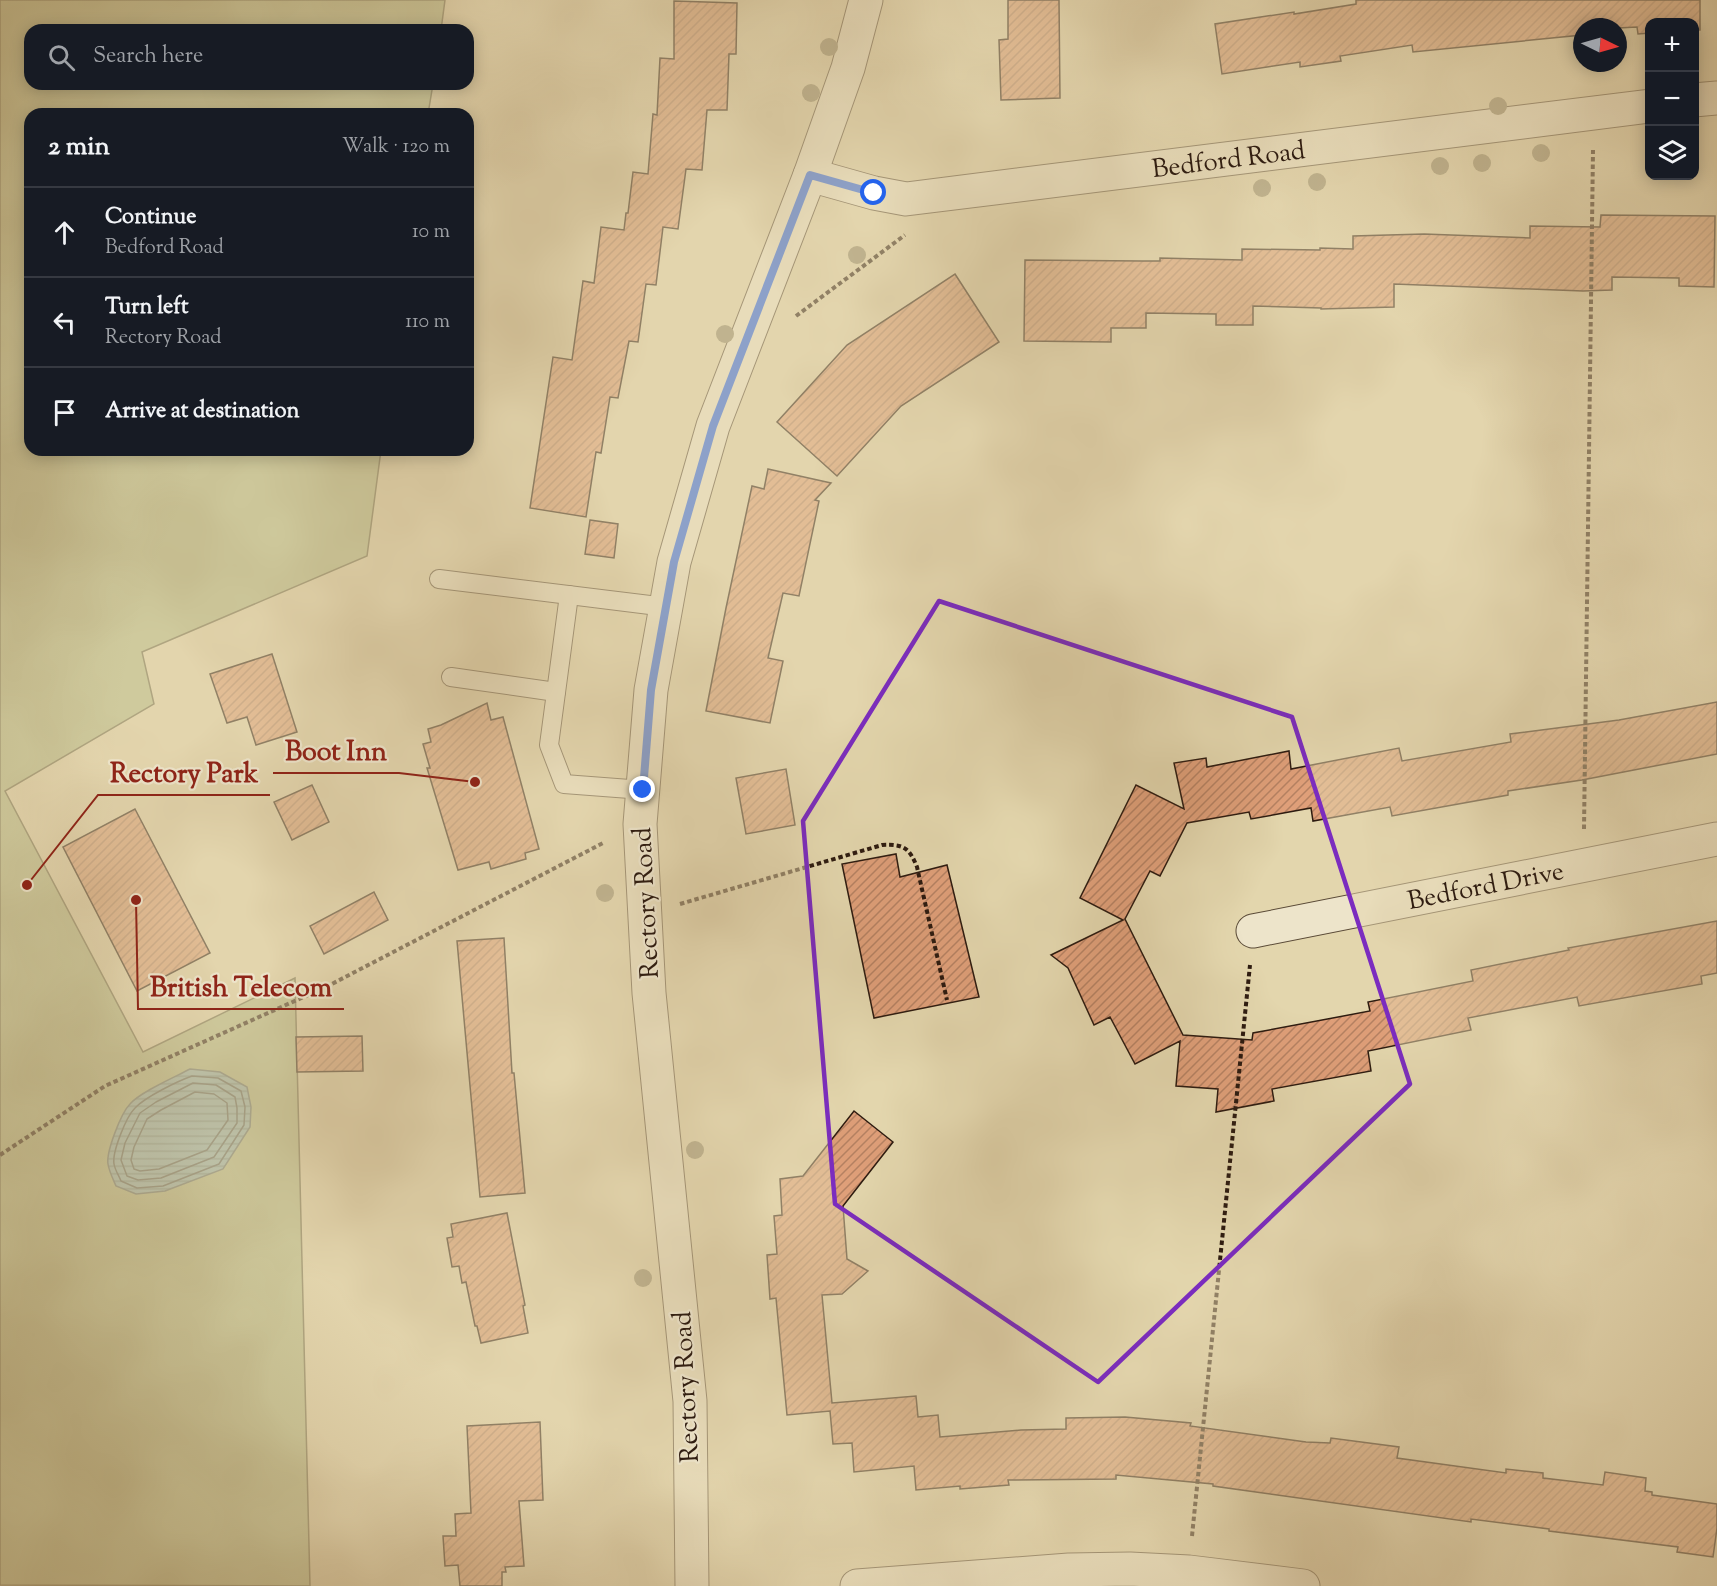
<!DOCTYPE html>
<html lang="en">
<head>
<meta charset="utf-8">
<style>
	body { margin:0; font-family:"Sorts Mill Goudy",serif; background:#242831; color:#f1f3f6 }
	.controls { position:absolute; right:18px; top:18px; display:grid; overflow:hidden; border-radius:12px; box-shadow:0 3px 15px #0003 }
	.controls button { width:54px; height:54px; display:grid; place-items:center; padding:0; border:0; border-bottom:2px solid #363941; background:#171b24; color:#f1f3f6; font:30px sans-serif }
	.compass { position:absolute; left:1573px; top:18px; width:54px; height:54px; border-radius:50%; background:#171b24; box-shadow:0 3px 15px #0003; rotate:95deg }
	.stop { position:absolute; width:18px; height:18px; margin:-14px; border:4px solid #2563eb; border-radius:50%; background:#fff }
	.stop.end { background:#2563eb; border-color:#fff; box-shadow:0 2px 6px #0008 }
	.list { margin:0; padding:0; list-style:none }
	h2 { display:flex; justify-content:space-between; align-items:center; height:78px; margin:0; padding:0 24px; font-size:26px }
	h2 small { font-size:20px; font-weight:400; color:#9ea1a6 }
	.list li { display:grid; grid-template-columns:39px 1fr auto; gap:18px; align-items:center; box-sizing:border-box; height:90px; padding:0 24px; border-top:2px solid #363941 }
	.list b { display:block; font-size:22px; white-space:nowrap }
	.list p { margin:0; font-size:20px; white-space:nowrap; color:#9ea1a6 }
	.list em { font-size:20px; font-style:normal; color:#9ea1a6 }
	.icon { flex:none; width:33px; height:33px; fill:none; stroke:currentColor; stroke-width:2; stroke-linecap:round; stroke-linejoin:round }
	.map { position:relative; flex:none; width:1717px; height:1586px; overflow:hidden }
	.search { position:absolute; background:#171b24; box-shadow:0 3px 15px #0003; left:24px; top:24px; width:450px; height:66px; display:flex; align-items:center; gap:15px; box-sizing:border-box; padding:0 21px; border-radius:18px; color:#9ea1a6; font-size:22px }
	.panel { position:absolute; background:#171b24; box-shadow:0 3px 15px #0003; left:24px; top:108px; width:450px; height:348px; border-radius:18px }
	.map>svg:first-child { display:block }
	.green { fill:#b5bd89; stroke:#716c4c; stroke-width:1.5 }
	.water { fill:url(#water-rules); stroke:#6d7971; stroke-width:1.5 }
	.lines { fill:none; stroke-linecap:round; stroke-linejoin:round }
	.shore { stroke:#626961; stroke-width:1.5 }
	.building { fill:url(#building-hatch); stroke:#2d1b10; stroke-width:1.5 }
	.service-casing { stroke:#5a4a37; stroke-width:20 }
	.minor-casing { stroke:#5a4a37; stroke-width:35 }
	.tertiary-casing { stroke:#5a4a37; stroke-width:35 }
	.path { stroke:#2d1b10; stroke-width:4; stroke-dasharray:4.5 3; stroke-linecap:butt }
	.service { stroke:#ede4ca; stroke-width:18 }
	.minor { stroke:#ede4ca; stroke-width:33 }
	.tertiary { stroke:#ede4ca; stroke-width:33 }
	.tree { fill:#958a6a }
	.route { stroke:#2563eb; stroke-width:8 }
	.marked { fill:none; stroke:#7b2cbf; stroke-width:4.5; stroke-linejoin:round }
	.labels { text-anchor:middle; stroke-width:4.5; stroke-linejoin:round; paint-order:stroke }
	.street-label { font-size:26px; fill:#2d1b10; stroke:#ede4ca }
	.leader { fill:none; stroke:#8f2418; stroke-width:2 }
	.callout-dot { fill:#8f2418; stroke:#ede4ca; stroke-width:2 }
	.callout-label { font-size:27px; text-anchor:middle; font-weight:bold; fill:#8f2418; stroke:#ede4ca; stroke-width:4.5; stroke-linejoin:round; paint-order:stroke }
</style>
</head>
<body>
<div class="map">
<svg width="1717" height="1586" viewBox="0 0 1717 1586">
	<defs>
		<pattern id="water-rules" width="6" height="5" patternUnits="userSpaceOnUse" patternTransform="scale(1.5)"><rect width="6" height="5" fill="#97b7b2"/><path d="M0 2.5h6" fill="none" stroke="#7c948f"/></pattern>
		<pattern id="building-hatch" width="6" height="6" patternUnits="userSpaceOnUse" patternTransform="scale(1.5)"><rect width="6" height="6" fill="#df9f79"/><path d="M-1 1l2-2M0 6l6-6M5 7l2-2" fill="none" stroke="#b58162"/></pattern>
	</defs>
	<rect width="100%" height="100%" fill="#e3d6ad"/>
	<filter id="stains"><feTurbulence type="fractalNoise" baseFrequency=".00333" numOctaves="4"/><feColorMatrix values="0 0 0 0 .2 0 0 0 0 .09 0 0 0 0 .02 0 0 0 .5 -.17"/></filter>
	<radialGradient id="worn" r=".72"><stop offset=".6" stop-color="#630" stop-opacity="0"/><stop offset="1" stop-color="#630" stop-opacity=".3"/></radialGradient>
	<path class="green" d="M 0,0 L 445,0 L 441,30 L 30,30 L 30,84 L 433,84 L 428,114 L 30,114 L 30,450 L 381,450 L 367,556 L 142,652 L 154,704 L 5,791 L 143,1052 L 295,978 L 310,1586 L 0,1585 Z"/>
	<path class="water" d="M 190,1069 L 220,1072 L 247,1087 L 251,1107 L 250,1127 L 223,1169 L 165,1191 L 136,1194 L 116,1186 C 113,1179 109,1171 108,1164 C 106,1152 121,1113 130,1104 C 140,1092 175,1077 190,1069 Z"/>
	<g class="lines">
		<g class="shore">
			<path d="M 192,1076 L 218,1078 L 241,1091 L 245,1107 L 244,1125 L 219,1164 L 163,1186 L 137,1188 L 121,1181 C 119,1176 115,1170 114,1164 C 112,1152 126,1117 135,1108 C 145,1097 178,1081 192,1076 Z"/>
			<path d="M 193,1083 L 216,1085 L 235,1097 L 237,1108 L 237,1123 L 214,1157 L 161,1178 L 138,1180 L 127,1176 L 121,1160 L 125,1143 L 140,1113 L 156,1102 Z"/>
			<path d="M 195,1092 L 214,1094 L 227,1103 L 228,1120 L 207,1150 L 159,1169 L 140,1171 L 134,1169 L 131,1160 L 134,1147 L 147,1119 L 161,1110 Z"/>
		</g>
	</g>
	<g class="building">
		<path d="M 1008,0 L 1059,0 L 1060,98 L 1001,100 L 999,40 L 1008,39 Z"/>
		<path d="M 1356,0 L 1700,0 L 1700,30 L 1695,30 L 1695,22 L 1650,22 L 1650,33 L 1638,34 L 1637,27 L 1618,28 L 1582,27 L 1582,35 L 1413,52 L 1412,45 L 1340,56 L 1341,61 L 1300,67 L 1300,62 L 1222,74 L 1215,24 L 1294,12 L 1294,14 L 1356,4 Z"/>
		<path d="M 674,1 L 737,3 L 736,54 L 729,54 L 727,110 L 707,110 L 702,170 L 686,169 L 678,229 L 663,227 L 656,285 L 646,284 L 638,342 L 629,341 L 618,398 L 610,397 L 601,453 L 596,452 L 586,517 L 530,508 L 553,357 L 572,360 L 583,281 L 594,283 L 601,227 L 624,230 L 626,213 L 628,213 L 633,172 L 648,174 L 653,114 L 657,115 L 660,58 L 674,59 Z"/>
		<path d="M 1601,215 L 1715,216 L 1714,287 L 1679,286 L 1679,278 L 1612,277 L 1612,290 L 1583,291 L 1394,284 L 1394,307 L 1321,309 L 1321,308 L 1253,306 L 1253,325 L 1216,325 L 1216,314 L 1146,313 L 1146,328 L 1111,328 L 1111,342 L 1024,341 L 1025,260 L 1142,261 L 1160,261 L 1160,258 L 1242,260 L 1242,249 L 1320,250 L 1320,248 L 1353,249 L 1353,236 L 1424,234 L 1530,238 L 1530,226 L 1600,227 Z"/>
		<path d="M 955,274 L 999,342 L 901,406 L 837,476 L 777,422 L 847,345 Z"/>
		<path d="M 768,469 L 831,483 L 815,500 L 819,501 L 799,596 L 783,593 L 768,658 L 783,661 L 770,723 L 706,711 L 726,608 L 752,486 L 764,489 Z"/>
		<path d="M 590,520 L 618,524 L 614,558 L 585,554 Z"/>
		<path d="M 272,654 L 297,732 L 256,745 L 247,717 L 227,723 L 210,674 Z"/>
		<path d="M 1717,702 L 1717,754 L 1582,780 L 1508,791 L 1508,795 L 1392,816 L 1390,807 L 1313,821 L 1311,808 L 1251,819 L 1249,812 L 1187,823 L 1160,876 L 1150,871 L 1125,919 L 1183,1035 L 1252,1040 L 1253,1033 L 1370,1011 L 1368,1002 L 1473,981 L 1471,970 L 1569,950 L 1568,948 L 1717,921 L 1717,973 L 1701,976 L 1702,984 L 1579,1006 L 1577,997 L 1468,1018 L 1471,1030 L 1368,1051 L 1371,1071 L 1272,1089 L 1274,1101 L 1216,1112 L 1218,1089 L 1176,1086 L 1180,1041 L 1135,1064 L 1110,1017 L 1094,1025 L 1068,968 L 1051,955 L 1123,920 L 1080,898 L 1136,785 L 1184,809 L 1174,763 L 1206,758 L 1207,767 L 1289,751 L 1291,769 L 1399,748 L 1402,761 L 1511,742 L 1510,734 L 1619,720 Z"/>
		<path d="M 487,703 L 491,720 L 503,717 L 539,849 L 525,853 L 526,859 L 491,869 L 489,862 L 458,870 L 427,768 L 430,768 L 423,744 L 431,742 L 428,729 L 441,725 Z"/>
		<path d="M 786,769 L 795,825 L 746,834 L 736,778 Z"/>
		<path d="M 312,785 L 329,822 L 292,840 L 274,802 Z"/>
		<path d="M 135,809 L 210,953 L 137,991 L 63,847 Z"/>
		<path d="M 896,854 L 900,877 L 947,865 L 979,997 L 874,1018 L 842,864 Z"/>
		<path d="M 374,892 L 388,920 L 324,954 L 310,926 Z"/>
		<path d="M 504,938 L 512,1073 L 514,1073 L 525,1193 L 480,1197 L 457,941 Z"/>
		<path d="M 362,1036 L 363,1071 L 297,1072 L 296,1037 Z"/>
		<path d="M 854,1111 L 893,1142 L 843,1206 L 847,1259 L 868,1271 L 842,1294 L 822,1295 L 832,1403 L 916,1396 L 918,1417 L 938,1415 L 940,1437 L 1021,1430 L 1066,1429 L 1066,1418 L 1125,1417 L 1191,1423 L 1190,1426 L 1306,1442 L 1330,1443 L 1331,1438 L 1399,1447 L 1397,1458 L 1506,1473 L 1506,1469 L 1543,1473 L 1543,1478 L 1603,1485 L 1605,1472 L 1646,1478 L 1645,1491 L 1652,1492 L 1652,1495 L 1717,1504 L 1717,1528 L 1713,1557 L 1677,1552 L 1678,1547 L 1549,1531 L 1549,1529 L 1471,1519 L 1471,1522 L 1213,1486 L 1213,1484 L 1116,1475 L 1116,1479 L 1008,1480 L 1009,1485 L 960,1489 L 960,1486 L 916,1490 L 914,1466 L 854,1472 L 852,1443 L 833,1444 L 830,1411 L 787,1415 L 776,1298 L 770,1299 L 767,1255 L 777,1254 L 774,1216 L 782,1215 L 780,1179 L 803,1176 Z"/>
		<path d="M 507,1213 L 525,1305 L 523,1306 L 528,1333 L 481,1343 L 477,1326 L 475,1326 L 466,1282 L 462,1283 L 459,1266 L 452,1267 L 447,1238 L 453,1237 L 451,1224 Z"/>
		<path d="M 540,1422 L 543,1500 L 519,1501 L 524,1566 L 505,1567 L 506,1572 L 502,1572 L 502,1586 L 460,1586 L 458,1565 L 445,1566 L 443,1536 L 456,1536 L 455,1514 L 471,1513 L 467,1426 Z"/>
	</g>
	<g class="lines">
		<defs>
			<g id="service">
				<path d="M 439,579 L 666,607"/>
				<path d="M 569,595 L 549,745 L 564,784 L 643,790"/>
				<path d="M 451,677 L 556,692"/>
			</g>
			<g id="minor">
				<path d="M 1694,100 L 1717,98"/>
				<path id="s1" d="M 810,175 L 874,193 L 906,199 L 1650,106"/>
				<path id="s2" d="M 1253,931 L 1717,839"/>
				<path d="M 857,1586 L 1069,1570 L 1130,1569 L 1189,1572 L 1303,1586"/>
			</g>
			<path id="tertiary" d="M 692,1586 L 690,1401 L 649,993 L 640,824 L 651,690 L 674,562 L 713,426 L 810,175 L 848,68 L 866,0"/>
		</defs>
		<use href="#service" class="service-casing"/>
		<use href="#minor" class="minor-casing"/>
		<use href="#tertiary" class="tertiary-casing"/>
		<g class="path">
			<path d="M 796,316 L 905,235"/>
			<path d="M 1584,829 L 1593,150"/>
			<path d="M 680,904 L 882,845 C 903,844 909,847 917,867 L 947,1000"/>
			<path d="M 0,1155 L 105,1086 L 326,987 L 605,842"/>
			<path d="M 1192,1536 L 1250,965"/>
		</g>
		<use href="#service" class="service"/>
		<use href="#minor" class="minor"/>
		<use href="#tertiary" class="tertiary"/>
	</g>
	<g class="tree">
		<circle cx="829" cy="47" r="9"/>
		<circle cx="811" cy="93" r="9"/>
		<circle cx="1498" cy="106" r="9"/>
		<circle cx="1541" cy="153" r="9"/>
		<circle cx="1482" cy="163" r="9"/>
		<circle cx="1440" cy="166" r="9"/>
		<circle cx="1317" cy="182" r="9"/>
		<circle cx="1262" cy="188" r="9"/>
		<circle cx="857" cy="255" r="9"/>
		<circle cx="725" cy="334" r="9"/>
		<circle cx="605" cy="893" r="9"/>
		<circle cx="695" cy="1150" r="9"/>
		<circle cx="643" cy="1278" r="9"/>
	</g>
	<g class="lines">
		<path class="route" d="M 643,790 L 651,690 L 674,562 L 713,426 L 810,175 L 874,193"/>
	</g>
	<path d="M0 0H1717V1586H0ZM 939,601 L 1292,717 L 1410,1084 L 1098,1382 L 835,1204 L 803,821 Z" fill="#e3d6ad" fill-opacity=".55" fill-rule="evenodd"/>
	<path class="marked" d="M 939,601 L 1292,717 L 1410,1084 L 1098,1382 L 835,1204 L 803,821 Z"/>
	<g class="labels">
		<g class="street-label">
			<text dy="9" stroke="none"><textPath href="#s1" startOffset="424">Bedford Road</textPath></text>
			<text dy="9" stroke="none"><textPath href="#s2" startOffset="237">Bedford Drive</textPath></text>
			<text transform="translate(645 903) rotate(-93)" y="9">Rectory Road</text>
			<text transform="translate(685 1387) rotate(-93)" y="9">Rectory Road</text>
		</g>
	</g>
	<path class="leader" d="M475 782L399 773H273M27 885L98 795H270M136 900L138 1009H344"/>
	<g class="callout-dot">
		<circle cx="475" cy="782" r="6"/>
		<circle cx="27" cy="885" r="6"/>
		<circle cx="136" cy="900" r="6"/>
	</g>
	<g class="callout-label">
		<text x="336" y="760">Boot Inn</text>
		<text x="184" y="782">Rectory Park</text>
		<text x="241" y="996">British Telecom</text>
	</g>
	<rect width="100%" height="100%" filter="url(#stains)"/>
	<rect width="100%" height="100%" fill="url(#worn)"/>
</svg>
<div class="controls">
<button>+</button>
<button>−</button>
<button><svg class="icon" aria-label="layers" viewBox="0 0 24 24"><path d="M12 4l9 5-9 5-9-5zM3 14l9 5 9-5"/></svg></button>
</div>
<svg class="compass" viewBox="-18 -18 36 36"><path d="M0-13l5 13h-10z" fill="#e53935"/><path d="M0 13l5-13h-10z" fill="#9ea1a6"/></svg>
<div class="stop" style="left:874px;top:193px"></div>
<div class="stop end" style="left:643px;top:790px"></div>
<div class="search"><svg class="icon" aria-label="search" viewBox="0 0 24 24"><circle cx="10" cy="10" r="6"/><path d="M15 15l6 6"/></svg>Search here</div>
<section class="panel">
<h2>2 min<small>Walk · 120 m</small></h2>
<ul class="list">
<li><svg class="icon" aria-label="ahead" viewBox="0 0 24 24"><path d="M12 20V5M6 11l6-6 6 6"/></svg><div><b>Continue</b><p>Bedford Road</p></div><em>10 m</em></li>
<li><svg class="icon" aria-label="left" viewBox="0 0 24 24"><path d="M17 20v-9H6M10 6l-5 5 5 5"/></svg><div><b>Turn left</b><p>Rectory Road</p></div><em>110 m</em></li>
<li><svg class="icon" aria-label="arrive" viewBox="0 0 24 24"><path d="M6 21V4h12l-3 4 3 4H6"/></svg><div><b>Arrive at destination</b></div></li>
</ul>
</section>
</div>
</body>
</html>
